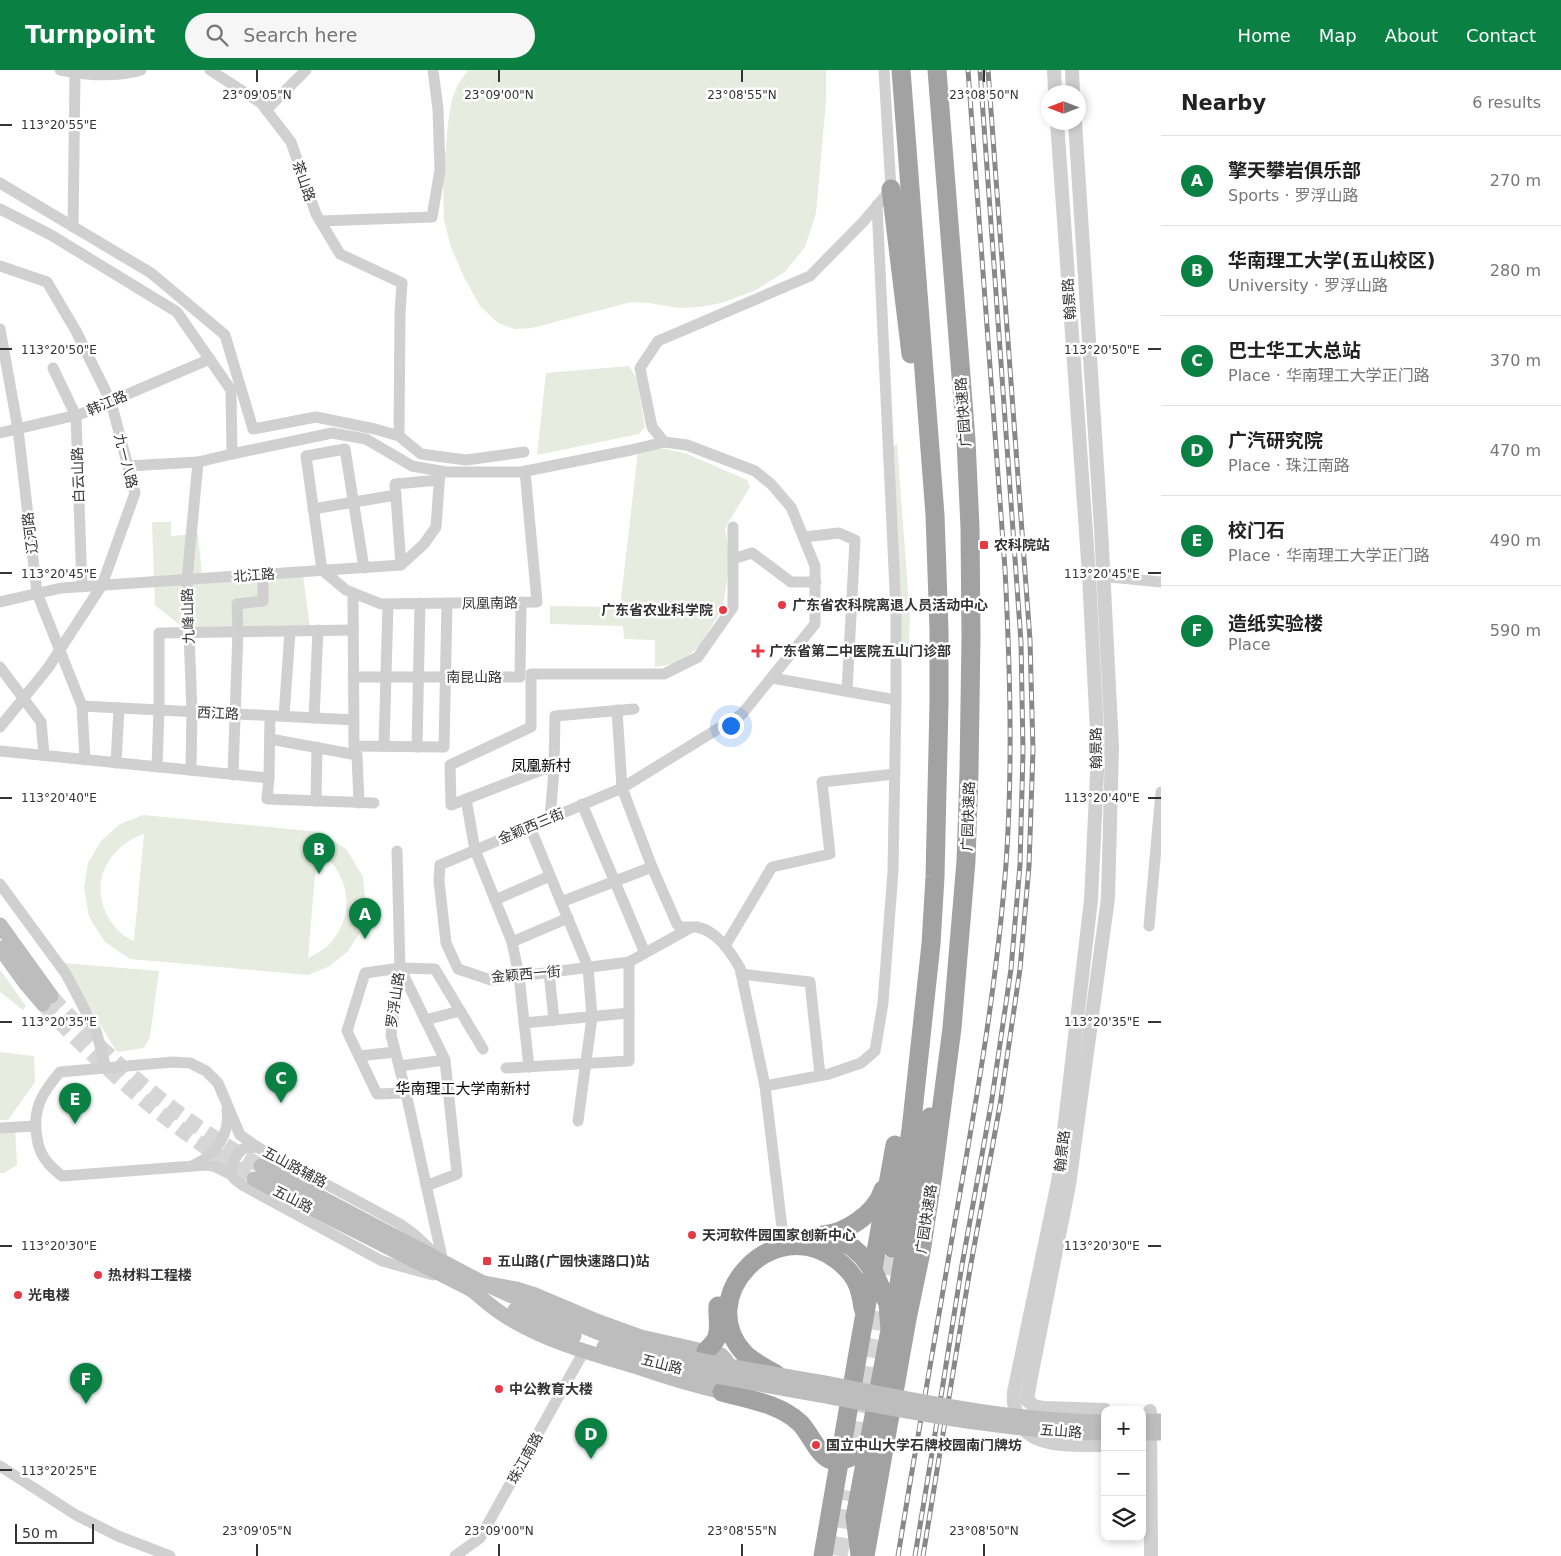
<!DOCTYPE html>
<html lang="en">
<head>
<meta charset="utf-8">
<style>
	body { margin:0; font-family:"DejaVu Sans","Noto Sans SC",sans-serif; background:#f6f6f6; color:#222 }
	.controls { position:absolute; right:15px; bottom:15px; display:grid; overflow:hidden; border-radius:10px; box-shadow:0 2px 8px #0003 }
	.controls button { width:45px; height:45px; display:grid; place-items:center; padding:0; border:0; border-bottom:1px solid #e0e0e0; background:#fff; color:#222; font:25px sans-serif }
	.compass { position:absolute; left:1041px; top:15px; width:45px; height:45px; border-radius:50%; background:#fff; box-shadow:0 2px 8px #0003; rotate:270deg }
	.scale { position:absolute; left:15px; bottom:12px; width:79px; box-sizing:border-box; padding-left:5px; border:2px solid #333; border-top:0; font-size:14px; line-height:18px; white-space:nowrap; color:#333; -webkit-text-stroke:4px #fff; paint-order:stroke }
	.you { position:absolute; left:730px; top:655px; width:18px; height:18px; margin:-12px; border:4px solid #fff; border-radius:50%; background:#1a73e8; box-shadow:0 0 0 8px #1a73e833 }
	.badge { display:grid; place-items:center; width:32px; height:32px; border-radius:50%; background:#0b8043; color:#fff; font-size:16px; font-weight:700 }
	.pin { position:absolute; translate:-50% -41px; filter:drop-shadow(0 1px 2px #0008) }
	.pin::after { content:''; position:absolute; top:26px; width:18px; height:15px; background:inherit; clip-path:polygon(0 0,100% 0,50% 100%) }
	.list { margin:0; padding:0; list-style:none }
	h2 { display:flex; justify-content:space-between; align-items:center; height:65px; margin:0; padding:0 20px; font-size:21px }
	h2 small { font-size:16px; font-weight:400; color:#767676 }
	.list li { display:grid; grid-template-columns:32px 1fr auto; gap:15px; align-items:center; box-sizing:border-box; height:90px; padding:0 20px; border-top:1px solid #e0e0e0 }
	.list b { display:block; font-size:19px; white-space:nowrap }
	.list p { margin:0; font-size:16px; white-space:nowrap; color:#767676 }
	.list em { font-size:16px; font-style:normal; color:#767676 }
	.icon { flex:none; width:28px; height:28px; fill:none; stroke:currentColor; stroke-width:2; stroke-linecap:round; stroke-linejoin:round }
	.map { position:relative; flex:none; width:1161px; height:1486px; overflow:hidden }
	header { display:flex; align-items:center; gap:30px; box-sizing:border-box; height:70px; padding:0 25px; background:#0b8043; color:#fff }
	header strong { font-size:24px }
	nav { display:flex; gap:28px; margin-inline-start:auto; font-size:18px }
	.search { width:350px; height:45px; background:#f6f6f6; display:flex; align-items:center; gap:12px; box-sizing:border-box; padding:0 18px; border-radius:28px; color:#767676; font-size:19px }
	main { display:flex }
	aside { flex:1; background:#fff }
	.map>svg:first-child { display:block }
	.green { fill:#e6ecdf; fill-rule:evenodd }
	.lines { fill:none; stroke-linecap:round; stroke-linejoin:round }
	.secondary-tunnel { stroke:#d6d6d6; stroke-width:15; stroke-dasharray:15 8; stroke-linecap:butt }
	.trunk-tunnel { stroke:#d6d6d6; stroke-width:19; stroke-dasharray:19 9; stroke-linecap:butt }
	.minor { stroke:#d0d0d0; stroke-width:11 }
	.tertiary { stroke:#d0d0d0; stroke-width:14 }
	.secondary { stroke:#bdbdbd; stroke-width:15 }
	.trunk { stroke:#a2a2a2; stroke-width:19 }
	.rail-casing { stroke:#888; stroke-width:5 }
	.rail { stroke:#fff; stroke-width:3; stroke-dasharray:9; stroke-linecap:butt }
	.secondary-bridge { stroke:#bdbdbd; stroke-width:15 }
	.ticks { fill:none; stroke:#333; stroke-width:2 }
	.poi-dot { fill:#e63946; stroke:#fff; stroke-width:2 }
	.labels { text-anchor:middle; stroke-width:5; stroke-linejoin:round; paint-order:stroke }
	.street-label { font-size:14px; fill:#333; stroke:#fff }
	.poi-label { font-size:14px; font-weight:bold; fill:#333; stroke:#fff; text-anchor:start }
	.neighbourhood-label { font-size:15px; fill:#000; stroke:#fff }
	.ticks-label { font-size:12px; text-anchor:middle; fill:#333; stroke:#fff; stroke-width:5; stroke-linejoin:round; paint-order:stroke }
</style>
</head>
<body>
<header>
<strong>Turnpoint</strong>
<div class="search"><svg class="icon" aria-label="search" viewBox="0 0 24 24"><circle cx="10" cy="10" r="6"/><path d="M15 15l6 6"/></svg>Search here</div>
<nav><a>Home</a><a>Map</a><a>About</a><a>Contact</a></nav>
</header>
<main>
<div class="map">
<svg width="1161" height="1486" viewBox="0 0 1161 1486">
	<rect width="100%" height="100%" fill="#fff"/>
	<g class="green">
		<path d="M 468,0 L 826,0 L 826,31 L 816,143 L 805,177 L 785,202 L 754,221 L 721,233 L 700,237 L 679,238 L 649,233 L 631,232 L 532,258 L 515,259 L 498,253 L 480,236 L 464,207 L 451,177 L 444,150 L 443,111 L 448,53 L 452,29 L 458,14 Z"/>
		<path d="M 629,296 L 637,309 L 645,357 L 639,364 L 537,385 L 546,303 Z"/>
		<path d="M 897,372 L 910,549 L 908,589 L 896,583 L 888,387 Z"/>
		<path d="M 639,373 L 687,384 L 747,410 L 750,417 L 725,458 L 730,490 L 723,536 L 701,575 L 679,593 L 655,597 L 655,570 L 624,569 L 623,556 L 550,554 L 550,536 L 620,537 Z"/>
		<path d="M 152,452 L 171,452 L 171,466 L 198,464 L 202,505 L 302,498 L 310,558 L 191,564 L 155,535 Z"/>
		<path d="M 143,745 L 321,762 L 347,780 L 363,807 L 366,838 L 361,861 L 348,881 L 330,896 L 308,905 L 130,889 L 105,872 L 89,847 L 84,817 L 88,793 L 101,771 L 120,754 ZM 144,764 L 134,871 L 133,871 C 127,867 119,863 115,857 C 86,822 103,778 144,764 ZM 317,781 C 347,798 356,839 335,867 C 329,877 318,883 308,888 Z"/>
		<path d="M 63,893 L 159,901 L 150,967 L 144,978 L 117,982 Z"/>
		<path d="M 0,900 L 26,936 L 23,940 L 0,922 Z"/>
		<path d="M 0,982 L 34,986 L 35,1012 L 8,1050 L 0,1050 Z"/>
		<path d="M 15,1057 L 17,1095 L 4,1103 L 0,1103 L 0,1058 Z"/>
	</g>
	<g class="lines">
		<g class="secondary-tunnel">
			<path d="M 51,926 C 111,993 182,1052 261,1096"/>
			<path d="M 43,934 C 105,1002 176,1061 254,1109"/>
		</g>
		<g class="trunk-tunnel">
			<path d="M 860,1371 L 892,1178"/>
			<path d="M 838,1486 L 850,1421"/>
		</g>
		<g class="minor">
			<path d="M 60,0 C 86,5 116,8 141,0"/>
			<path d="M 210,0 L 261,33 L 291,72 L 316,144 L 340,184 L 402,213 L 400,243 L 399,366"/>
			<path d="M 266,40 L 306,0"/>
			<path d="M 0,113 L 151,203 L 225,265 L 253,359 L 316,347 L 375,359 L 399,366 L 421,384 L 466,390 L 524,382"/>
			<path d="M 0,139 L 51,165 L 177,242 L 231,320 L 232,384"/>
			<path d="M 320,151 L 432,147 L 440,100 L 438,39 L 433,0"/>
			<path d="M 73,157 L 75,3"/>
			<path d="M 0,196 L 47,212 L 76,261 L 111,332 L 135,423 L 102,515 L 48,598 L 0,657"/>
			<path d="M 0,259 L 18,359 L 37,523 L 82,636 L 85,690"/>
			<path d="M 53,298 L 76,346 L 82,517"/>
			<path d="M 0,363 L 81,344 L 210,289"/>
			<path d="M 664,372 L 652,357 L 640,298 L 658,271 L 810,206 L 864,151 L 891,119 L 884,0"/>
			<path d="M 128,396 L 198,392 L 232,384 L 332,363 L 366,369 L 412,396 L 446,402 L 521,402 L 631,380 L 664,372 L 687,375 L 755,401 L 771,414 L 791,437 L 815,496 L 815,554 L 742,644 L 622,718 L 440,795 L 439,811 L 446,873 L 458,899 L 491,910 L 629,892 L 692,857"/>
			<path d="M 313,439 L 396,425"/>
			<path d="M 804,467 L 839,463 L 855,470 L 847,621"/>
			<path d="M 733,489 L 752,483 L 791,512 L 816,512"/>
			<path d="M 401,495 L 395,414 L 439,410"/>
			<path d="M 364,498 L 345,379 L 306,386 L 322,500 L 346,520 L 381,534 L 537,532 L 525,401"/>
			<path d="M 1089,505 L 1161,512"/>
			<path d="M 353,523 L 354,676 L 444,677 L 447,533"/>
			<path d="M 0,532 L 61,518 L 401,495 L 424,474 L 436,457 L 440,401"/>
			<path d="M 0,597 L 41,652 L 44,685"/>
			<path d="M 353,607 L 520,607 L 521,532"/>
			<path d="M 772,608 L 896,630"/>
			<path d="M 82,636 L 354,650"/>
			<path d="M 617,640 L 622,718 L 652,797 L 677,854 L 680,857 C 685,857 692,857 697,857 C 717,861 730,881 740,898 L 765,1016 L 783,1166"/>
			<path d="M 270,646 L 269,708 L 267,729 L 374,733"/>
			<path d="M 284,646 L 290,561"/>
			<path d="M 314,648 L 318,560"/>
			<path d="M 270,669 L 357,685 L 359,733"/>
			<path d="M 384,676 L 388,534"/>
			<path d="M 417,677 L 420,533"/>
			<path d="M 0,681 L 269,708"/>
			<path d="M 116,693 L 119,638"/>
			<path d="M 157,697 L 159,640 L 159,563 L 353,560"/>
			<path d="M 191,700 L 192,642 L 187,510 L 198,392"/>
			<path d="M 554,700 L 544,699 L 451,735 L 450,695 L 531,657 L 531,604 L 664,604 L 698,587 L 733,537 L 733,457"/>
			<path d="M 233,705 L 238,561 L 237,534 L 263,531 L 263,504"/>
			<path d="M 466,729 L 475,780 L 512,872 L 519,906 L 529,997"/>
			<path d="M 316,731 L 317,677"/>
			<path d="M 582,734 L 645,883"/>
			<path d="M 550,748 L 554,700 L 555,646 L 634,639"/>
			<path d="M 530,757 L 588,897 L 592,947 L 578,1051"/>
			<path d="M 397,781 L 400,898 L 391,965 L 406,1023 L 443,1192"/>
			<path d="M 0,814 L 66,904 L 96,961 L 106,998"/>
			<path d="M 495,830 L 550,806"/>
			<path d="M 561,832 L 652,797"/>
			<path d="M 1149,856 L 1161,722"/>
			<path d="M 512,872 L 568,848"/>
			<path d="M 725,876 L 772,797 L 830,784 L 822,712 L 895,704"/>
			<path d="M 400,898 L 445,990 L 457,1104 L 426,1116"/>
			<path d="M 549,902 L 554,950"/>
			<path d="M 741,904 L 810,912 L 820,1005"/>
			<path d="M 425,950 L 460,941"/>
			<path d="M 524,953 L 629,943"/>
			<path d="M 359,986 L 395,982"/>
			<path d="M 399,996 L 445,990"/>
			<path d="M 506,998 L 629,991 L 629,892"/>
			<path d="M 765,1016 L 829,1004 L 861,993 L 875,981 L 883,933 L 893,801 L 896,630 L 896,542 L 877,135"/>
			<path d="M 406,1023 L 377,1024 L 347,961 L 365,903 L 400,898 L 435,899 L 483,979"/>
			<path d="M 0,1058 L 35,1056"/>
			<path d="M 194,1095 C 214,1086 231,1064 227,1040"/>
			<path d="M 232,1105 L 216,1097 L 207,1095 L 62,1106 C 57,1102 52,1098 48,1093 C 42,1086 38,1076 37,1068 C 32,1039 42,1023 60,1002 L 173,992 L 190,993 L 206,1001 L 218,1013 L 240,1065 L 259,1078"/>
			<path d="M 433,1182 L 415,1165 L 400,1154 L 259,1078 C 254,1077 247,1076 243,1079 C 236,1084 229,1096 232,1105 C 233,1110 240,1113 244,1116 L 382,1191 L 433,1205"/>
			<path d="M 0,1396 L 76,1445 L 118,1466 L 170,1486"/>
			<path d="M 455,1486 L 480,1468 L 584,1281"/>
		</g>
		<g class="tertiary">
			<path d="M 1054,0 L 1055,22"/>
			<path d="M 1072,0 L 1073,22"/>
			<path d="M 1057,52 L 1089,505 L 1098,682 L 1091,830 L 1058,1112 L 1014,1322 C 1013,1331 1014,1338 1018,1346 C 1021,1353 1024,1361 1031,1365 C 1048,1377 1084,1375 1105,1375"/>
			<path d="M 1075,52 L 1101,458 L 1112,677 L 1108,828 L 1069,1115 L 1031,1307 L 1027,1330 L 1034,1336 L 1044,1338 L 1105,1340"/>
			<path d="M 1150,1341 L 1151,1486"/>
		</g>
		<g class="secondary">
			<path d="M 0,855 L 51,926"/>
			<path d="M 0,878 L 26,914 L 43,934"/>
			<path d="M 261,1096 L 483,1213 L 553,1244 L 607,1266"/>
			<path d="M 254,1109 L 480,1224"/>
			<path d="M 472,1220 C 485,1231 497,1242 512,1250 C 549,1272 593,1284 634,1296 C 663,1306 692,1315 722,1322 C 729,1308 735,1297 721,1285 L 641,1267 L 594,1250 L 535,1225 L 516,1219 L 483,1213"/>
			<path d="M 515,1240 L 574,1266"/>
		</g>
		<g class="trunk">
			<path d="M 891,119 L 911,284"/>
			<path d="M 822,1165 C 845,1164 876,1143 883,1120"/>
			<path d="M 825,1165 L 840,1170 L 852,1177 L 862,1186 L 873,1200 L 888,1234 L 890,1260 L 855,1447 L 860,1485"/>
			<path d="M 892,1178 L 911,1060 L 931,874 L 935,807 L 939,634 L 939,560 L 935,445 L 901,0"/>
			<path d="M 893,1246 C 906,1180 914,1113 930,1047"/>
			<path d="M 706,1281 C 709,1278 714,1273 716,1269 C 721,1259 717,1247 718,1236"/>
			<path d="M 776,1304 C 765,1298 753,1292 744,1283 C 693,1228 773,1141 837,1190 C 855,1204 860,1215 863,1238"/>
			<path d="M 722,1322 C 748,1329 780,1334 800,1353 C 810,1363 817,1383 829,1389 C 837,1392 844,1390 851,1387"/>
			<path d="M 823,1486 L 859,1277 L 895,1075"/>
			<path d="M 865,1486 L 907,1249 L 921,1182 L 933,1104 L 952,958 L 966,791 L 969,702 L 971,567 L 970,458 L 966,370 L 937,0"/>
		</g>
		<defs>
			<g id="rail">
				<path d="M 898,1486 C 916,1374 936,1262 955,1151 C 976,1033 997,914 1006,794 C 1013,696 1010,598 1005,499 L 968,0"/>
				<path d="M 915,1486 L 931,1389 L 962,1195 L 991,1035 L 1011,899 L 1020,795 L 1023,681 L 1021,572 L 980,0"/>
				<path d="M 923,1486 L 970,1199 L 1000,1035 L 1020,899 L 1029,796 L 1033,680 L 1030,570 L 988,0"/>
			</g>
		</defs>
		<use href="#rail" class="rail-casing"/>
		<use href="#rail" class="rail"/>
		<g class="secondary-bridge">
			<path d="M 607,1266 C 676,1289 748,1299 819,1312 C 914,1330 1008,1351 1105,1352"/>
			<path d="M 604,1277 C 672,1301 744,1311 815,1324 C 911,1342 1007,1362 1105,1363"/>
			<path d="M 1142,1351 L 1161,1351"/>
			<path d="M 1142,1363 L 1161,1363"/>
		</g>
	</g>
	<path class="ticks" d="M 257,0 L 257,12M 499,0 L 499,12M 742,0 L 742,12M 984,0 L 984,12M 0,55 L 12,55M 0,279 L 12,279M 1148,279 L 1161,279M 0,503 L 12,503M 1148,503 L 1161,503M 0,728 L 12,728M 1148,728 L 1161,728M 0,952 L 12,952M 1148,952 L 1161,952M 0,1176 L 12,1176M 1148,1176 L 1161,1176M 0,1400 L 12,1400M 257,1474 L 257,1486M 499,1474 L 499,1486M 742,1474 L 742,1486M 984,1474 L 984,1486"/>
	<g class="poi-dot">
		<rect x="979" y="470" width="10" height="10" rx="2.5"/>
		<circle cx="782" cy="535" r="5"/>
		<circle cx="723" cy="540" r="5"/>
		<path d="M755.5 573.5h5v5h5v5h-5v5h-5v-5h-5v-5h5z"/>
		<circle cx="692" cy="1165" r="5"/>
		<rect x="482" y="1186" width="10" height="10" rx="2.5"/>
		<circle cx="98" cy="1205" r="5"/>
		<circle cx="18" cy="1225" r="5"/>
		<circle cx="499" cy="1319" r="5"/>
		<circle cx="816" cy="1375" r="5"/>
	</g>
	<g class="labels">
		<g class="street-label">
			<text transform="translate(304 111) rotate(71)" y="5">茶山路</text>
			<text transform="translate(1069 229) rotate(-94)" y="5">翰景路</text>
			<text transform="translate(107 333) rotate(-23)" y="5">韩江路</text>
			<text transform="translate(963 342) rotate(-94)" y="5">广园快速路</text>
			<text transform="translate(126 391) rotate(76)" y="5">九一八路</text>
			<text transform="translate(78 405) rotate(-92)" y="5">白云山路</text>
			<text transform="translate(30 463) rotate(-97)" y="5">辽河路</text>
			<text transform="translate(254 505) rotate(-4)" y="5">北江路</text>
			<text transform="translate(490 533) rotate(-1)" y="5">凤凰南路</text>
			<text transform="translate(188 546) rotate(-92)" y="5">九峰山路</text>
			<text x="474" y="612">南昆山路</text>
			<text transform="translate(218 643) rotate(3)" y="5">西江路</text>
			<text transform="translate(1096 678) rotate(-91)" y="5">翰景路</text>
			<text transform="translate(968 746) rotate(-88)" y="5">广园快速路</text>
			<text transform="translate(531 756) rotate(-23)" y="5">金颖西三街</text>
			<text transform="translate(526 904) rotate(-5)" y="5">金颖西一街</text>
			<text transform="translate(395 930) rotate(-82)" y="5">罗浮山路</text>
			<text transform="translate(1062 1081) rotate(-83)" y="5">翰景路</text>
			<text transform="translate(295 1097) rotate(28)" y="5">五山路辅路</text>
			<text transform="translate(293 1129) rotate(27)" y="5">五山路</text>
			<text transform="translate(926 1149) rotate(-81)" y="5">广园快速路</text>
			<text transform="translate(662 1294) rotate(14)" y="5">五山路</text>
			<text transform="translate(1061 1361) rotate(4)" y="5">五山路</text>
			<text transform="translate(525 1388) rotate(-61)" y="5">珠江南路</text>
		</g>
		<g class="poi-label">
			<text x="994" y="480">农科院站</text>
			<text x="792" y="540">广东省农科院离退人员活动中心</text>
			<text x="713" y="545" text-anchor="end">广东省农业科学院</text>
			<text x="769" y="586">广东省第二中医院五山门诊部</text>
			<text x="702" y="1170">天河软件园国家创新中心</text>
			<text x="497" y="1196">五山路(广园快速路口)站</text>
			<text x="108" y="1210">热材料工程楼</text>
			<text x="28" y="1230">光电楼</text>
			<text x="509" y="1324">中公教育大楼</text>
			<text x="826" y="1380">国立中山大学石牌校园南门牌坊</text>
		</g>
		<g class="neighbourhood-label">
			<text x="541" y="701">凤凰新村</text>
			<text x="463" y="1024">华南理工大学南新村</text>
		</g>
	</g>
	<g class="ticks-label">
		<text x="257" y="29">23°09'05"N</text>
		<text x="499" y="29">23°09'00"N</text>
		<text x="742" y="29">23°08'55"N</text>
		<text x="984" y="29">23°08'50"N</text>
		<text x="59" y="59">113°20'55"E</text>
		<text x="1102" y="284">113°20'50"E</text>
		<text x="59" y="284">113°20'50"E</text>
		<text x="1102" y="508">113°20'45"E</text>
		<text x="59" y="508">113°20'45"E</text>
		<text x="1102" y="732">113°20'40"E</text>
		<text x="59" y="732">113°20'40"E</text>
		<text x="1102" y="956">113°20'35"E</text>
		<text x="59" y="956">113°20'35"E</text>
		<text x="1102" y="1180">113°20'30"E</text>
		<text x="59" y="1180">113°20'30"E</text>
		<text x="59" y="1405">113°20'25"E</text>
		<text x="257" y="1465">23°09'05"N</text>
		<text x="499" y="1465">23°09'00"N</text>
		<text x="742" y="1465">23°08'55"N</text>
		<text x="984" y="1465">23°08'50"N</text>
	</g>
</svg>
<div class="controls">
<button>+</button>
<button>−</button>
<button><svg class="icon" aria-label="layers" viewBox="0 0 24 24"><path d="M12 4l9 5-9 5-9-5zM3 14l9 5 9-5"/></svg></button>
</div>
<svg class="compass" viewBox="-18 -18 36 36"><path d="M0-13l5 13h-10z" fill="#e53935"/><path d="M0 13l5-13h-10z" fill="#767676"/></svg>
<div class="scale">50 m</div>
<div class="you"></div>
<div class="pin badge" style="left:365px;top:869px">A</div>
<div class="pin badge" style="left:319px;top:804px">B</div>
<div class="pin badge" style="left:281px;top:1033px">C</div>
<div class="pin badge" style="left:591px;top:1389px">D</div>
<div class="pin badge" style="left:75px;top:1054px">E</div>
<div class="pin badge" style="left:86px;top:1334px">F</div>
</div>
<aside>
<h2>Nearby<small>6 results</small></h2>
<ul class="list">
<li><span class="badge">A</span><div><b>擎天攀岩俱乐部</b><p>Sports · 罗浮山路</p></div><em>270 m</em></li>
<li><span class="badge">B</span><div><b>华南理工大学(五山校区)</b><p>University · 罗浮山路</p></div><em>280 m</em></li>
<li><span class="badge">C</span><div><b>巴士华工大总站</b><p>Place · 华南理工大学正门路</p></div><em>370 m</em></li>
<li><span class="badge">D</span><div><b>广汽研究院</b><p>Place · 珠江南路</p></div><em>470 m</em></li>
<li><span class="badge">E</span><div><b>校门石</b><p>Place · 华南理工大学正门路</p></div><em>490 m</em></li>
<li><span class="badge">F</span><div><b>造纸实验楼</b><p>Place</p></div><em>590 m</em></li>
</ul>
</aside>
</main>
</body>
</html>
